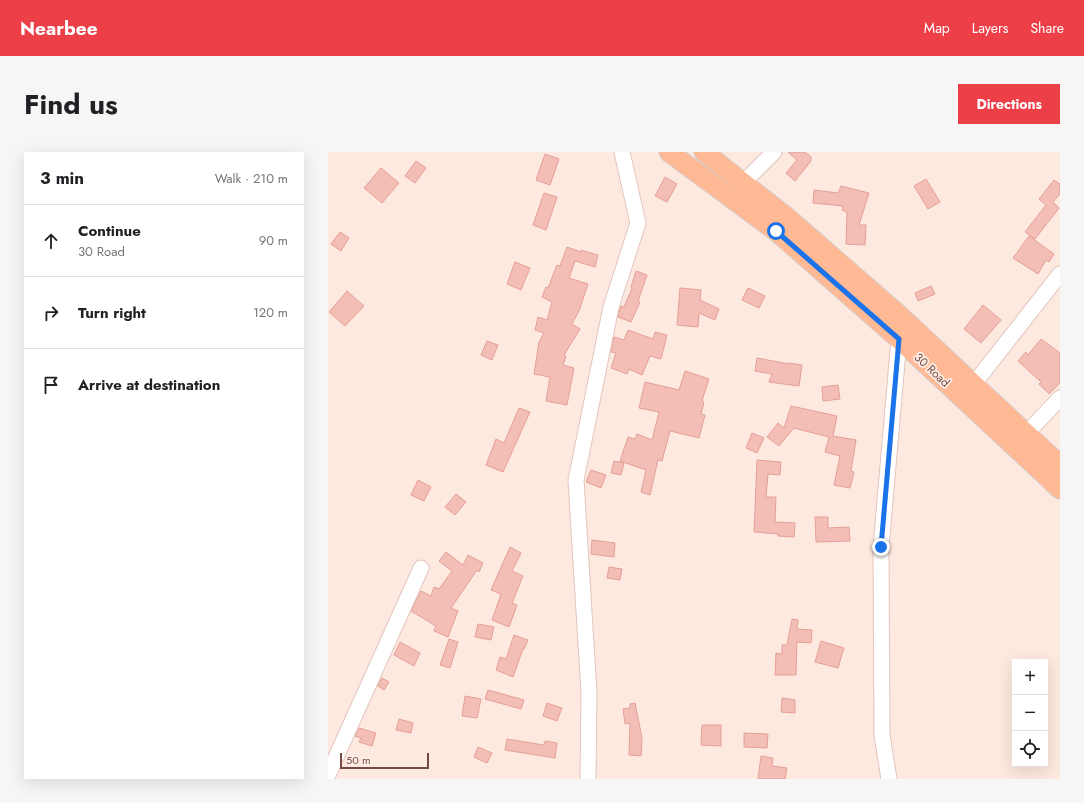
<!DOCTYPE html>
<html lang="en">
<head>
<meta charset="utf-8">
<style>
	body { margin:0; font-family:Jost,sans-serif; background:#f6f6f6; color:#202124 }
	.controls { position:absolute; right:12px; bottom:12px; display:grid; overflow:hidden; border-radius:0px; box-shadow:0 4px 16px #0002 }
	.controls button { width:36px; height:36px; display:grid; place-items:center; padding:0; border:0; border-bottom:1px solid #e0e0e0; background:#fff; color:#202124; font:20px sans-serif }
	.scale { position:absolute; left:12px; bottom:10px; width:89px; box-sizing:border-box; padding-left:4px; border:2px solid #744a46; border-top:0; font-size:11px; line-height:14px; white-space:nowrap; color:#744a46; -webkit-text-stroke:3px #ffeee6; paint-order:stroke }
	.stop { position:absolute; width:12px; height:12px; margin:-9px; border:3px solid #1a73e8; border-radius:50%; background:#fff }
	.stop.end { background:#1a73e8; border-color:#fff; box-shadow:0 1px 4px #0008 }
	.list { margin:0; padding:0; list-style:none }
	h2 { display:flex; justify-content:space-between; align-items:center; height:52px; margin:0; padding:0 16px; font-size:17px }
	h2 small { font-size:13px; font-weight:400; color:#757577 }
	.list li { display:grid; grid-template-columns:26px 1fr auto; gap:12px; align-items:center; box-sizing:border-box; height:72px; padding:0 16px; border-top:1px solid #e0e0e0 }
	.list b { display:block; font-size:15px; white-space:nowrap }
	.list p { margin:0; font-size:13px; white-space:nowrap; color:#757577 }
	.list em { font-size:13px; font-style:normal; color:#757577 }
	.icon { flex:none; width:22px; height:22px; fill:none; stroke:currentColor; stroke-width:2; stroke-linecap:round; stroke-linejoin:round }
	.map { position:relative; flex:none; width:732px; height:627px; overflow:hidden; border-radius:0px }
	header { display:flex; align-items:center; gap:24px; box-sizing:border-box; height:56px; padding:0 20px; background:#ec3f48; color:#fff }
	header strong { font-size:19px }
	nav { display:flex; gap:22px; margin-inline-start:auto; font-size:14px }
	.intro { display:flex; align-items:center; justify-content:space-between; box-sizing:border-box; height:96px; padding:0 24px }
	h1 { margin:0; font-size:28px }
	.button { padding:10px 18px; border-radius:0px; background:#ec3f48; color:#fff; font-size:14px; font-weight:700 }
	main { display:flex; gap:24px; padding:0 24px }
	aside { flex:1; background:#fff; border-radius:0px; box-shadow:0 4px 16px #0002 }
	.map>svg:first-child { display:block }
	.building { fill:#f3beb6; stroke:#e69f96 }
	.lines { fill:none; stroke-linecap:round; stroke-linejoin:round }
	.minor-casing { stroke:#e3c5be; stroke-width:17 }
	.major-casing { stroke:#d8cccb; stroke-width:21 }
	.minor { stroke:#fff; stroke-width:15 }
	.major { stroke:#ffba95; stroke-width:19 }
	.route { stroke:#1a73e8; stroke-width:5 }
	.labels { text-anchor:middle; stroke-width:3.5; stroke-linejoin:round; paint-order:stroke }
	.street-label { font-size:12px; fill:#744a46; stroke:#ffeee6 }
</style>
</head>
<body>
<header>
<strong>Nearbee</strong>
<nav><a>Map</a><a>Layers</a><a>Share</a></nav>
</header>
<div class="intro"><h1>Find us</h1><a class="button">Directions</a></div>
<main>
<aside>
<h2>3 min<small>Walk · 210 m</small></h2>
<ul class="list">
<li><svg class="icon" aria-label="ahead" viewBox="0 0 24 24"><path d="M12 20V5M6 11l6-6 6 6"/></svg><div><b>Continue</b><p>30 Road</p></div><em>90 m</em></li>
<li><svg class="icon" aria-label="right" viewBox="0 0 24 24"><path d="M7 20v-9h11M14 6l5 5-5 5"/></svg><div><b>Turn right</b></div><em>120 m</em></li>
<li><svg class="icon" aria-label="arrive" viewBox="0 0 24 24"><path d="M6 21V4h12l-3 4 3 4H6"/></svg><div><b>Arrive at destination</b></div></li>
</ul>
</aside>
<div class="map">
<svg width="732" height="627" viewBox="0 0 732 627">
	<rect width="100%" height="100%" fill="#fde9df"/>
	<g class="building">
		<path d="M 460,0 L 477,0 L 483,5 L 483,9 L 467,29 L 458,21 L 469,8 Z"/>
		<path d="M 217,2 L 231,7 L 222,33 L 208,28 Z"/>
		<path d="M 88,9 L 98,16 L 87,31 L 77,24 Z"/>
		<path d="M 53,16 L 71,31 L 54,51 L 36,36 Z"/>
		<path d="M 337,25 L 349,32 L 339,50 L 327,44 Z"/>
		<path d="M 598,27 L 612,50 L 600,57 L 586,34 Z"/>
		<path d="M 726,28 L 732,32 L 732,42 L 725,50 L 731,56 L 707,87 L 697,80 L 718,53 L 711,47 Z"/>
		<path d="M 513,34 L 541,41 L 531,73 L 538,73 L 537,93 L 518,92 L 519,60 L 514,58 L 515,54 L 485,51 L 486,38 L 510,41 Z"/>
		<path d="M 216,41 L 229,45 L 218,78 L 205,73 Z"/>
		<path d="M 12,80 L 21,86 L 13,99 L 3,92 Z"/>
		<path d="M 701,84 L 726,102 L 721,110 L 718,108 L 710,122 L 685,106 Z"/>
		<path d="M 239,95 L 253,100 L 253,98 L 270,103 L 267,115 L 247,109 L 241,126 L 260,132 L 251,159 L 244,172 L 252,177 L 236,203 L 238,204 L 235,213 L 246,216 L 239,253 L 218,249 L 222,225 L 206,222 L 211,190 L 216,181 L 207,178 L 210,165 L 219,168 L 224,150 L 214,145 L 218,135 L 220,136 L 229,113 L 232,114 Z"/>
		<path d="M 187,110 L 202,116 L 193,138 L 179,132 Z"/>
		<path d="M 308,119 L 319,123 L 310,149 L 312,150 L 303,170 L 290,165 L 293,154 L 296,155 L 304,136 L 303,135 Z"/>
		<path d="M 603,134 L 607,142 L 590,149 L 587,141 Z"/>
		<path d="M 352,136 L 373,138 L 372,148 L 391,157 L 387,168 L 371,161 L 370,175 L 349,173 Z"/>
		<path d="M 420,136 L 437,144 L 431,156 L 414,148 Z"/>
		<path d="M 19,139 L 36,154 L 17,174 L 1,160 Z"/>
		<path d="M 655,153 L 673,168 L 653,191 L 636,177 Z"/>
		<path d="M 300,178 L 325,187 L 327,180 L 339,183 L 333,207 L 322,204 L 314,223 L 301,217 L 299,222 L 283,216 L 288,201 L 283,200 L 286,185 L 296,188 Z"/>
		<path d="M 713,187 L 732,201 L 732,231 L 721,242 L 711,232 L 713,230 L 690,209 L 698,200 L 700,203 Z"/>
		<path d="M 159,189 L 170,193 L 164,208 L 153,203 Z"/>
		<path d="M 429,206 L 461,212 L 461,211 L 474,213 L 471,234 L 441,230 L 444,222 L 427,219 Z"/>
		<path d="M 357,219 L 381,227 L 374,249 L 376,250 L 373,262 L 377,263 L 371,286 L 342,279 L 334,309 L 330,308 L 322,343 L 313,340 L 318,318 L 292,309 L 300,285 L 307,287 L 309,282 L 324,288 L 331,260 L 311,256 L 317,230 L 351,238 Z"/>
		<path d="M 510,233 L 512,247 L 495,249 L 494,235 Z"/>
		<path d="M 463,254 L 509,264 L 505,284 L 528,288 L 523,319 L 526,320 L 522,336 L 506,333 L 512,304 L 497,300 L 501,285 L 466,276 L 451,294 L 439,285 L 450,271 L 456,276 Z"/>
		<path d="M 191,256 L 202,260 L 175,320 L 158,313 L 168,287 L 176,291 Z"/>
		<path d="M 424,281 L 436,286 L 429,301 L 418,296 Z"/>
		<path d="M 429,308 L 453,310 L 452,323 L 440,322 L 438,345 L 448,345 L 447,370 L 467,371 L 466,385 L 450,384 L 450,382 L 426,380 Z"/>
		<path d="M 286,309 L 296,311 L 293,323 L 283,321 Z"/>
		<path d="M 263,318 L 278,323 L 273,336 L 258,330 Z"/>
		<path d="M 90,328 L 103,335 L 96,349 L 83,343 Z"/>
		<path d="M 128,342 L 138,350 L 127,363 L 117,355 Z"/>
		<path d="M 487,365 L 500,365 L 500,376 L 521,375 L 522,389 L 488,390 Z"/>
		<path d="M 264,388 L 287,391 L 286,405 L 263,402 Z"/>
		<path d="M 182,395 L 193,401 L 184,419 L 195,424 L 184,451 L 189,453 L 181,475 L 164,468 L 173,442 L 163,438 Z"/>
		<path d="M 118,400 L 135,413 L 140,403 L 155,411 L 151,420 L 149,418 L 123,456 L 130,459 L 120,485 L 106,479 L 108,474 L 83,459 L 93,439 L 103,444 L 106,435 L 111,437 L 124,419 L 111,409 Z"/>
		<path d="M 281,415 L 294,417 L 292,428 L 279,426 Z"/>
		<path d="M 464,467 L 470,468 L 469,477 L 484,478 L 483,491 L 469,490 L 468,523 L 447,523 L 448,501 L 454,502 L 454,493 L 459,493 Z"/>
		<path d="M 150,472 L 166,475 L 163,488 L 147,485 Z"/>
		<path d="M 186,483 L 200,488 L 196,497 L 195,497 L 185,525 L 168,518 L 172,505 L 178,507 Z"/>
		<path d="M 121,487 L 130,490 L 122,516 L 112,513 Z"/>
		<path d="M 493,489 L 516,496 L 510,516 L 487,510 Z"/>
		<path d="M 72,490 L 92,501 L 86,514 L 66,503 Z"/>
		<path d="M 54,526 L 61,530 L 56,538 L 50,534 Z"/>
		<path d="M 160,538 L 196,548 L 193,557 L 157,547 Z"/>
		<path d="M 137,544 L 153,547 L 149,566 L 134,564 Z"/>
		<path d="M 454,546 L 467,548 L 467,561 L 453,560 Z"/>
		<path d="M 219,551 L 234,556 L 229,569 L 215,564 Z"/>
		<path d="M 307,551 L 314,586 L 313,604 L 301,603 L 302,571 L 297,572 L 295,557 L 302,556 L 302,552 Z"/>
		<path d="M 71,567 L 85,571 L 83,581 L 68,578 Z"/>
		<path d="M 374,573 L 393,573 L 393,594 L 373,593 Z"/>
		<path d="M 31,576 L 48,581 L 44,594 L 31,590 L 33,586 L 27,584 Z"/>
		<path d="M 416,581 L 440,582 L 439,596 L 416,595 Z"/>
		<path d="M 179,587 L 216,593 L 217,589 L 229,591 L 227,606 L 177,598 Z"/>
		<path d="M 150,595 L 164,601 L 159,611 L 146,605 Z"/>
		<path d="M 433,604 L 445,606 L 444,614 L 459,616 L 457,627 L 430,627 Z"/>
	</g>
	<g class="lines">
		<defs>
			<g id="minor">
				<path d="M 415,31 L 446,0"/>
				<path d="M 645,233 L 732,122"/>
				<path d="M 698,282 L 732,246"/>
				<path d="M 0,623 L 93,416"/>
				<path d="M 260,627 L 261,541 L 248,328 L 283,155 L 310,71 L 294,0"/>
				<path d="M 561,627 L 554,583 L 553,395 L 571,187"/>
			</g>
			<g id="major">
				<path d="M 341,0 L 448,79 L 571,187 L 732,337"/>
				<path d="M 376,0 L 461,67 L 570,162 L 732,313"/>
			</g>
		</defs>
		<use href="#minor" class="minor-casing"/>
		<use href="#major" class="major-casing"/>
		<use href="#minor" class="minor"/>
		<use href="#major" class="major"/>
	</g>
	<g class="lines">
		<path class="route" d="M 448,79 L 571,187 L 553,395"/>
	</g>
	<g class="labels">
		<g class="street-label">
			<text transform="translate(604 218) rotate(43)" y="4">30 Road</text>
		</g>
	</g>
</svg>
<div class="controls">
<button>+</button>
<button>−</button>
<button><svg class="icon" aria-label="locate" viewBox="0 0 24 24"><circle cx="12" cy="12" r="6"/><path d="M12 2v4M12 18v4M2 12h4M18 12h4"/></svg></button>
</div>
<div class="scale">50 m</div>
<div class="stop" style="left:448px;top:79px"></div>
<div class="stop end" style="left:553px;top:395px"></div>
</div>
</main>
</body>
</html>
